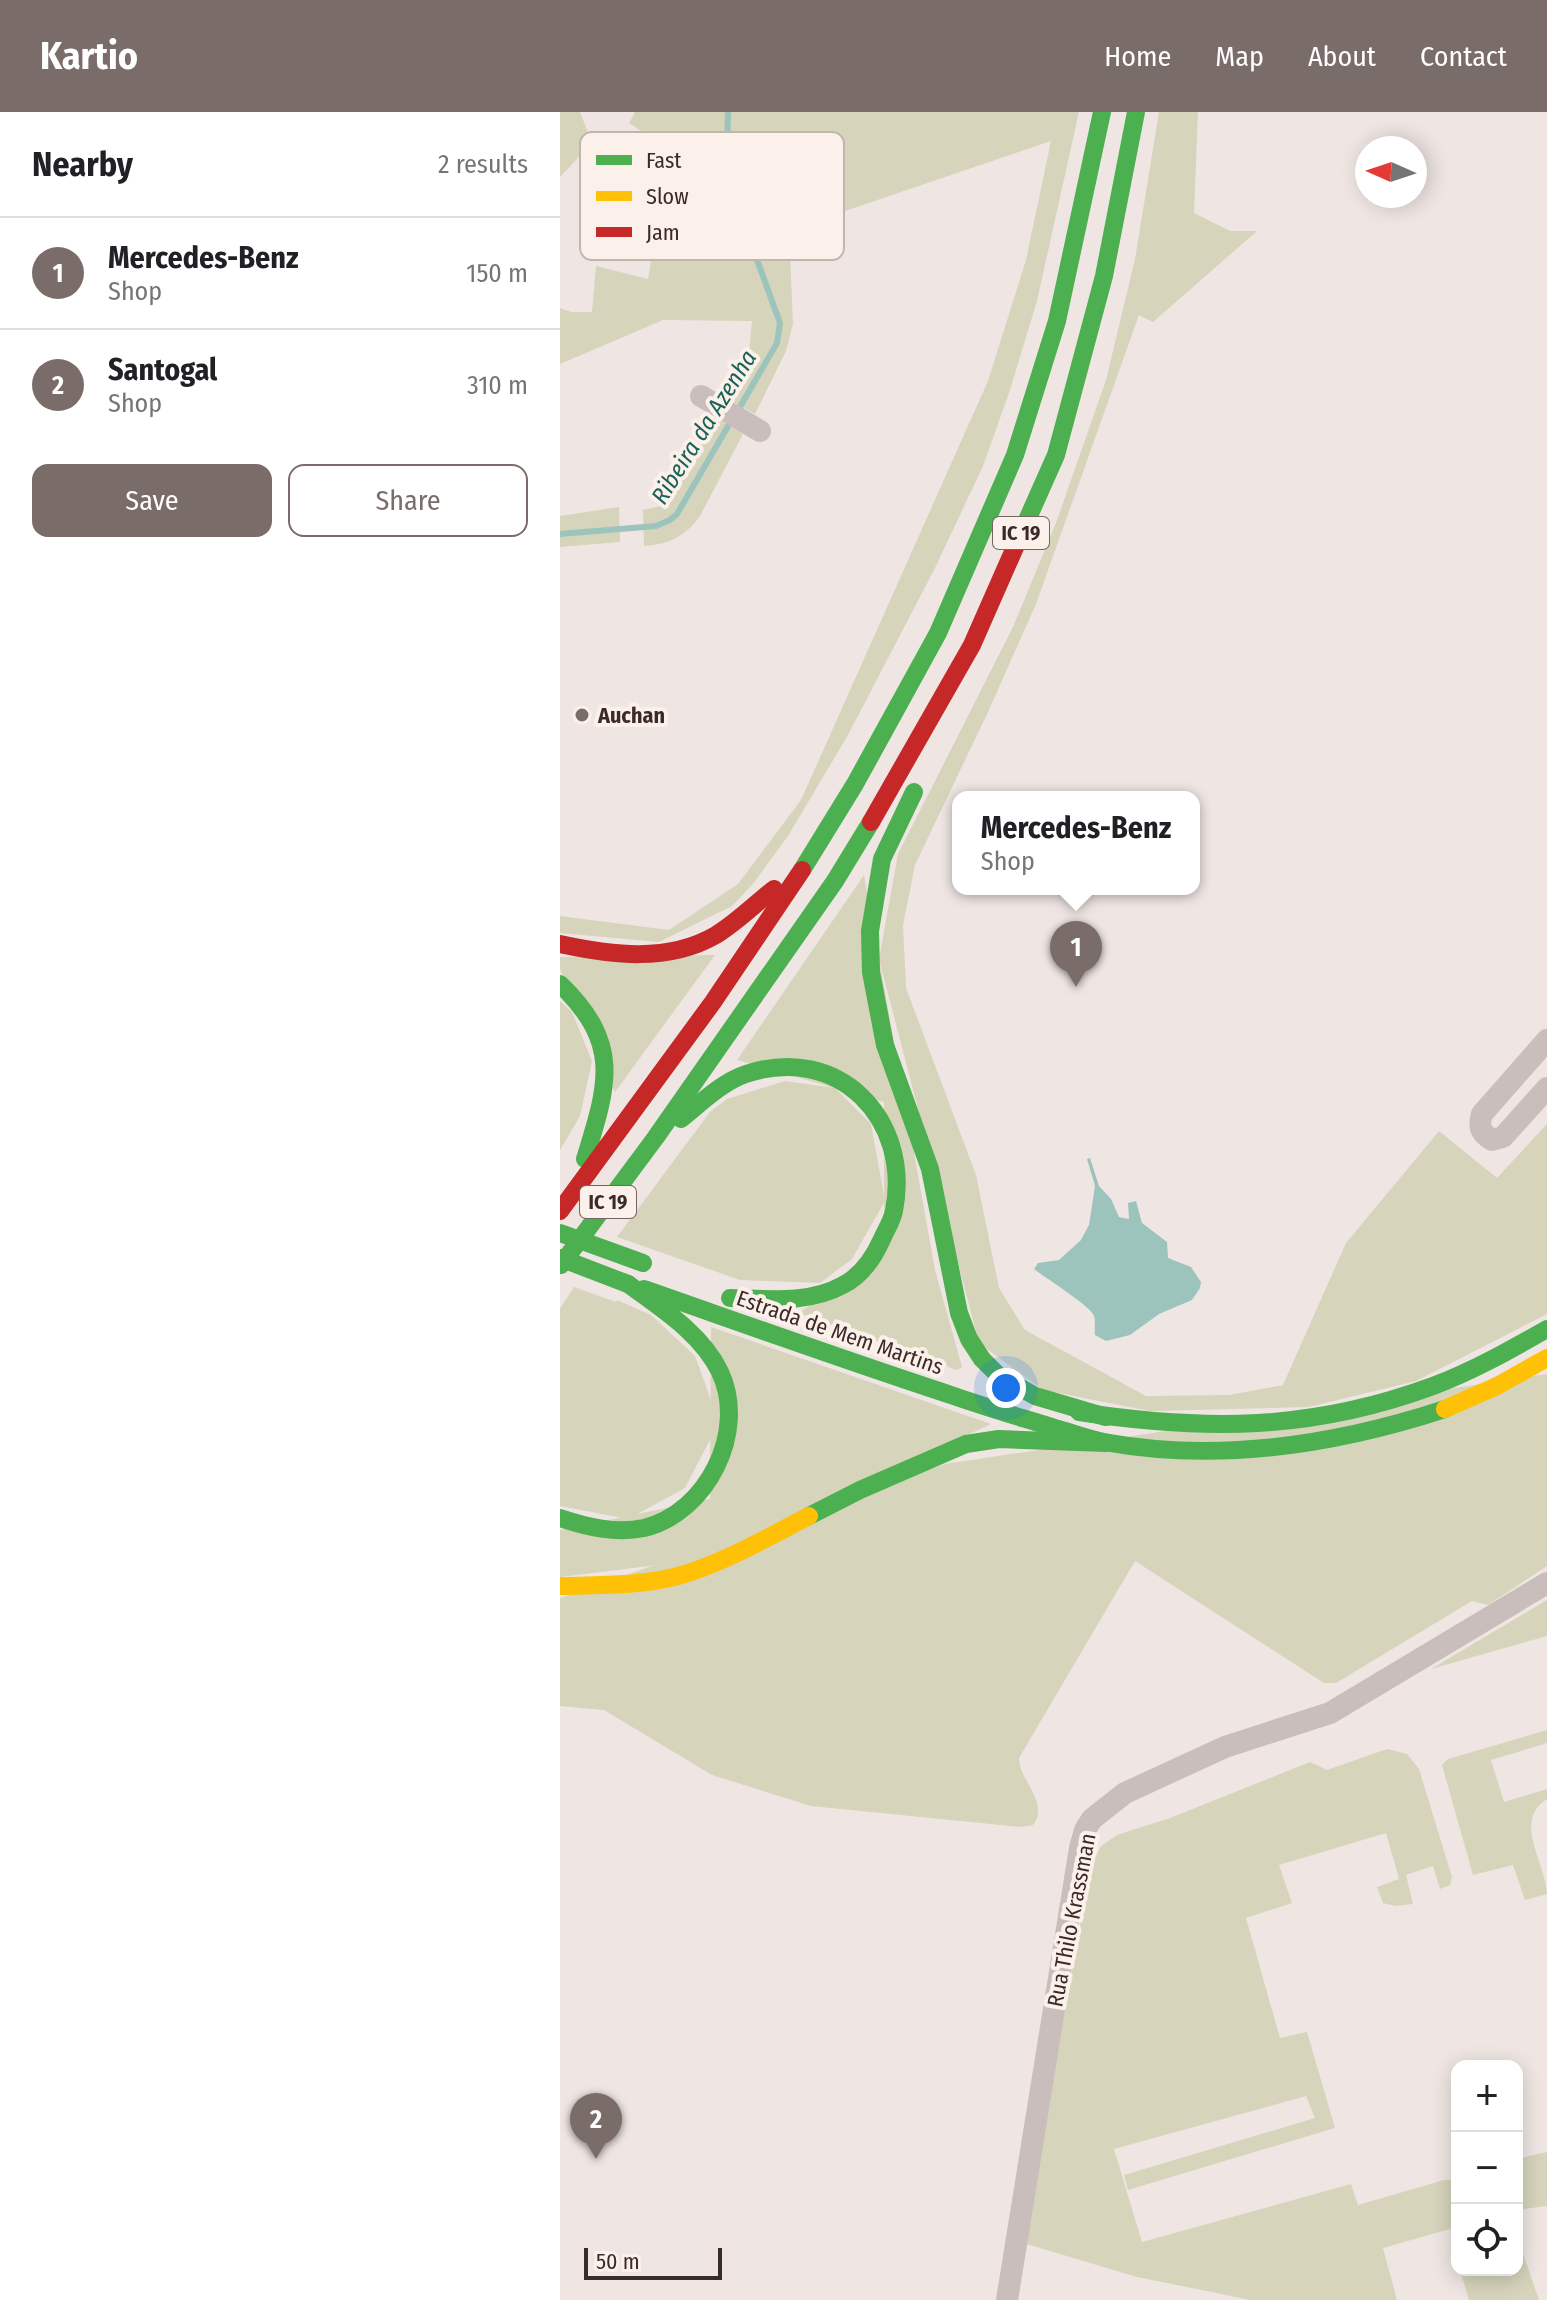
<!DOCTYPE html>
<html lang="en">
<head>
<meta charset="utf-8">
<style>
	body { margin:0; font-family:"Fira Sans Condensed",sans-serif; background:#f6f6f6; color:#202124 }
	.controls { position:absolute; right:24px; bottom:24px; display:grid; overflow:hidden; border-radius:16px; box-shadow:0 4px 20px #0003 }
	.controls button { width:72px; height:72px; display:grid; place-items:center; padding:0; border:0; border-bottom:2px solid #e0e0e0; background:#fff; color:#202124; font:40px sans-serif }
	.compass { position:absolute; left:795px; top:24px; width:72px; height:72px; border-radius:50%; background:#fff; box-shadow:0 4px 20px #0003; rotate:273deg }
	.scale { position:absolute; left:24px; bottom:20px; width:138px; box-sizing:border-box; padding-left:8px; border:4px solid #3b2a28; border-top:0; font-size:22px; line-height:28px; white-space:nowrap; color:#3b2a28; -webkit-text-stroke:6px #fcf0ea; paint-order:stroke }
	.you { position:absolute; left:446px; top:1276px; width:28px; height:28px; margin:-20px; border:6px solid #fff; border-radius:50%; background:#1a73e8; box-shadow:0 0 0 12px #1a73e833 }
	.badge { display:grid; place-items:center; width:52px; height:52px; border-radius:50%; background:#7a6c69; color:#fff; font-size:26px; font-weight:700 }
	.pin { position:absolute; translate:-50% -66px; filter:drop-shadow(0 2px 4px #0008) }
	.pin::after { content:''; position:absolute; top:42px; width:28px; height:24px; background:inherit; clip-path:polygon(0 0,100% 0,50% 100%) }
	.popup { position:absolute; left:392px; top:679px; width:248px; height:104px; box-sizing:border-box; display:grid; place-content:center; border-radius:16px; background:#fff; filter:drop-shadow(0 2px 6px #0005); font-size:26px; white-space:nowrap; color:#757577 }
	.popup b { font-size:30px; color:#202124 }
	.popup::after { content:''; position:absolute; left:50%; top:100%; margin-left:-16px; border:16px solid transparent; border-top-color:#fff }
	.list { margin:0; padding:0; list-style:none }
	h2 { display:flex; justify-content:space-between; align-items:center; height:104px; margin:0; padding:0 32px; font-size:34px }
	h2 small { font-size:26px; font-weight:400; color:#757577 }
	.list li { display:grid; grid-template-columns:52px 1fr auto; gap:24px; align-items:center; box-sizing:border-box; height:112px; padding:0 32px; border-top:2px solid #e0e0e0 }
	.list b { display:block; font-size:30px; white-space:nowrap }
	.list p { margin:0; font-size:26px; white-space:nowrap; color:#757577 }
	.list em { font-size:26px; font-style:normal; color:#757577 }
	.actions { display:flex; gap:16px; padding:24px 32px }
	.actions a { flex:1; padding:18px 0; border:2px solid #7a6c69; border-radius:16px; text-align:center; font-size:28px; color:#7a6c69 }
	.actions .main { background:#7a6c69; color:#fff }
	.icon { flex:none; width:44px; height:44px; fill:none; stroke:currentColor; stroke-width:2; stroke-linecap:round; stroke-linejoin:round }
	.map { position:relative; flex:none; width:987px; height:2188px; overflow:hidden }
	header { display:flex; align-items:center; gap:48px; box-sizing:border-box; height:112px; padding:0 40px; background:#7a6c69; color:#fff }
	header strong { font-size:38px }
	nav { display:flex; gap:44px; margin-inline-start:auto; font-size:28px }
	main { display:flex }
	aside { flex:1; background:#fff }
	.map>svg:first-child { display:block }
	.green { fill:#d6d4bb }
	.water { fill:#9cc4bc }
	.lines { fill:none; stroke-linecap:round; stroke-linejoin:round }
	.stream { stroke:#9cc4bc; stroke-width:6 }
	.street { stroke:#c9bebb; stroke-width:22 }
	.fast { stroke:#4caf50; stroke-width:18 }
	.slow { stroke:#ffc107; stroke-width:18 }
	.jam { stroke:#c62828; stroke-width:18 }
	.fast-bridge { stroke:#4caf50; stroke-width:18 }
	.poi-dot { fill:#7a6c69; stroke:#fcf0ea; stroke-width:3 }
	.labels { text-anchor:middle; stroke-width:8; stroke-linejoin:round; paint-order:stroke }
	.shield { fill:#fcf0ea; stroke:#756562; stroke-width:2 }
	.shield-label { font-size:20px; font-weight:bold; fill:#3b2a28 }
	.poi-label { font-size:22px; font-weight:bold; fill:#3b2a28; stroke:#fcf0ea; text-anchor:start }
	.street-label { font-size:22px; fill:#3b2a28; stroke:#fcf0ea }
	.water-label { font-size:24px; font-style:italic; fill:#186257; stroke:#fcf0ea }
	.key { fill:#fcf0ea; stroke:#c2b5b0; stroke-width:2 }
	.key-label { font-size:22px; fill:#3b2a28 }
</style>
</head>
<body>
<header>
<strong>Kartio</strong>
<nav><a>Home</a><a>Map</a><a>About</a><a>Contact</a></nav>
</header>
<main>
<aside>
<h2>Nearby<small>2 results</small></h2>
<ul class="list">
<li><span class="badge">1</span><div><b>Mercedes-Benz</b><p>Shop</p></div><em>150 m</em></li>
<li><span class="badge">2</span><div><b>Santogal</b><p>Shop</p></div><em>310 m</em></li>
</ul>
<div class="actions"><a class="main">Save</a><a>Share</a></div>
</aside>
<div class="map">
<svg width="987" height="2188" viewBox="0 0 987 2188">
	<rect width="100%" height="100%" fill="#efe6e3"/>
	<g class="green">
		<path d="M 0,0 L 20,0 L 32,31 L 0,65 Z"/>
		<path d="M 75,0 L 519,0 L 477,189 L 449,281 L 423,354 L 375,456 L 288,623 L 228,724 L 192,773 L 172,794 L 99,830 L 0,821 L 0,804 L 109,818 L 178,772 L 241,688 L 428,269 L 466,148 L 491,29 L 229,118 L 233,212 L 226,239 L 195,302 L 166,286 L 189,242 L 192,209 L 103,208 L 0,252 L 0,196 L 11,200 L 32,200 L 36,154 L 88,167 L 110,38 L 69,11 Z"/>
		<path d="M 599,0 L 638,0 L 634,101 L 670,119 L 697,119 L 593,210 L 579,203 L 476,492 L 428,600 L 355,753 L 343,813 L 346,876 L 416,1063 L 439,1176 L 465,1218 L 586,1284 L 669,1283 L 723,1273 L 786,1131 L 879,1019 L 937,1066 L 987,1012 L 987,1202 L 856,1269 L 749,1295 L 590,1299 L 483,1278 L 419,1231 L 319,847 L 338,742 L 453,515 L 496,411 L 546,268 L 575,147 Z"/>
		<path d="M 154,305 L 183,322 L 140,404 C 125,425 109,432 84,434 L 83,398 L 105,393 Z"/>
		<path d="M 59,395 L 60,430 L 0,435 L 0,404 Z"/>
		<path d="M 304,763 L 375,1158 L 402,1255 L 397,1258 L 239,1201 L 324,1141 L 324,990 L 177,948 Z"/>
		<path d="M 155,843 L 55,980 L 0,857 L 0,845 Z"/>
		<path d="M 0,889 L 12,900 L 32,949 L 20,1004 L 0,1038 Z"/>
		<path d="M 225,969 L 275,976 L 311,1012 L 325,1089 L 292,1147 L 260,1171 L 180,1168 L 57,1125 L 150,1000 L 167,987 Z"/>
		<path d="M 14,1175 L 56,1190 L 57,1188 L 91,1203 L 135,1244 L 159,1310 L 125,1376 L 68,1407 L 0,1394 L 0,1197 Z"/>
		<path d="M 151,1215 L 431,1312 L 138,1448 L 0,1465 L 0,1418 L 150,1387 Z"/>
		<path d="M 987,1262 L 987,1454 L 928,1493 L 912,1489 L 776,1571 L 764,1571 L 575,1449 L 459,1646 C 459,1669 490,1690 473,1713 L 460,1715 L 251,1694 L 152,1663 L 44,1598 L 0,1594 L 0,1486 L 385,1352 Z"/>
		<path d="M 987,1488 L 987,1524 L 871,1557 Z"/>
		<path d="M 987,1618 L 987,1631 L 931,1648 L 944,1690 L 987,1677 L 987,1687 C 952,1709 986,1751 987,1782 L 965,1788 L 953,1753 L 913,1763 L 882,1653 L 888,1647 Z"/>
		<path d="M 827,1637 L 847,1642 L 859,1657 L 892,1765 L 890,1773 L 880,1777 L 873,1754 L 846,1763 L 853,1792 L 835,1794 L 823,1791 L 817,1775 L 839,1767 L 826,1721 L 719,1753 L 732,1791 L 686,1806 L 720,1926 L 747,1920 L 775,2016 L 568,2078 L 564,2063 L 755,2006 L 746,1984 L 554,2037 L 582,2130 L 791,2072 L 798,2093 L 884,2068 L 897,2068 L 897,2115 L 823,2136 L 837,2188 L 691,2188 L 577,2165 L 463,2131 L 530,1756 L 541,1734 L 557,1723 L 610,1706 L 750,1650 L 767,1658 Z"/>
		<path d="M 987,2040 L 987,2094 L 957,2098 L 957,2047 Z"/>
		<path d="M 957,2124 L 979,2188 L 909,2188 L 900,2158 L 957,2158 Z"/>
	</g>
	<g class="water">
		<path d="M 68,120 L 72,127 L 53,143 L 39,145 L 37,138 L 54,123 Z"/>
		<path d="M 530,1046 L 539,1074 L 551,1087 L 559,1105 L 569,1107 L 568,1091 L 576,1089 L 582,1111 L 607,1130 L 608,1146 L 631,1155 L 641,1170 L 640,1176 L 632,1188 L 599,1202 L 570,1223 L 546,1229 L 535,1223 C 534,1217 536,1209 534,1204 C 532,1195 484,1165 474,1157 L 478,1151 L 499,1148 L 521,1128 L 529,1113 L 535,1074 L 527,1047 Z"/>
	</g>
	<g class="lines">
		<g class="stream">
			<path d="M 168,0 L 167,41 L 173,82 L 220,211 L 217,231 L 177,300"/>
			<path d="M 0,422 L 96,414 L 110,408 L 117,402 L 171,309"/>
		</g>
		<g class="street">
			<path d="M 141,284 L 200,319"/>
			<path d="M 987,928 L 922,1002 C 918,1015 921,1021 932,1028 L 943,1025 L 987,976"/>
			<path d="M 447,2188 L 520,1736 L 525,1718 L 532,1707 L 565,1681 L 665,1635 L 770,1601 L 987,1471"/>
		</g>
		<g class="fast">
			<path d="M 460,424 L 496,343 L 544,164 L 576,0"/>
			<path d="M 354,680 L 322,747 L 310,819 L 311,860 L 325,933 L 370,1057 L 399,1201 L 409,1227 L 422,1247 L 438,1263 L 475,1284 L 546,1305"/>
			<path d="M 242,758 L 295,672 L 378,521 L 455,343 L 497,209 L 542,0"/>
			<path d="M 0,872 C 62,932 48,972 25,1047"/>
			<path d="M 121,1007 C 141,991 162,970 186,962 C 278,931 352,1007 334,1099 C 332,1109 326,1118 322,1127 C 314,1145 301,1164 283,1173 C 249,1192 208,1187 170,1186"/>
			<path d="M 1,1153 L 96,1025 L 275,769 L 311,710"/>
			<path d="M 84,1177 C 187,1213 290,1250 394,1284 C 428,1296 463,1306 498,1317 C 513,1321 528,1327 544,1330 C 659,1351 775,1333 885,1297"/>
			<path d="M 519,1300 C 645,1319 751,1319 873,1274 C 913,1259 950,1238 987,1217"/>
			<path d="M 249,1404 L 300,1378 L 406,1332 L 439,1327 L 546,1331"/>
			<path d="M 0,1406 C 27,1415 56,1422 84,1416 C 147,1401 188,1319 160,1260 C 142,1222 101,1196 68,1172"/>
		</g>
		<g class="slow">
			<path d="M 885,1297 L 937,1274 L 987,1246"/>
			<path d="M 0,1474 C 39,1473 80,1474 118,1464 C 164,1451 206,1426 249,1404"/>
		</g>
		<g class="jam">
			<path d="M 311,710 L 412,533 L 460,424"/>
			<path d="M 0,832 C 51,843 108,851 156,823 C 177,810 195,792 214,777"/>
			<path d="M 0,1099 L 153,890 L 242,758"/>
		</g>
		<g class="fast-bridge">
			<path d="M 0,1121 L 83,1151"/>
			<path d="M 0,1146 L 68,1172"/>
		</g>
	</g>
	<circle class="poi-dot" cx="22" cy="603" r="8"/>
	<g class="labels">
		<g class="shield">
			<rect x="433" y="405" width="56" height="32" rx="6"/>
			<rect x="20" y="1074" width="56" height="32" rx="6"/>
		</g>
		<g class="shield-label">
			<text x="461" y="428">IC 19</text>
			<text x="48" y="1097">IC 19</text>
		</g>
		<g class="poi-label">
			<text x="38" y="611">Auchan</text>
		</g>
		<g class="street-label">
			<text transform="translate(280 1220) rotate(19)" y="8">Estrada de Mem Martins</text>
			<text transform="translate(511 1808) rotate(-79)" y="8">Rua Thilo Krassman</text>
		</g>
		<g class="water-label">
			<text transform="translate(144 315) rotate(-58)" y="8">Ribeira da Azenha</text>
		</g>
	</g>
	<rect x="20" y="20" width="264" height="128" rx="12" class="key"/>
	<rect x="36" y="43" width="36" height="10" fill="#4caf50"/>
	<rect x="36" y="79" width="36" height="10" fill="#ffc107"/>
	<rect x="36" y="115" width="36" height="10" fill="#c62828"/>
	<g class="key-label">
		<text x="86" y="56">Fast</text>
		<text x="86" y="92">Slow</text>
		<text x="86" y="128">Jam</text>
	</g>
</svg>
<div class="controls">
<button>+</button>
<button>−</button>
<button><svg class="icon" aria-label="locate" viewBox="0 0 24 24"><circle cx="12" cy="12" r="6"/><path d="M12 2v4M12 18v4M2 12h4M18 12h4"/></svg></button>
</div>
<svg class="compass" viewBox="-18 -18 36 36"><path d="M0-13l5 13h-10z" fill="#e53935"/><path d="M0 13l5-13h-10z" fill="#757577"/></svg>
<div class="scale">50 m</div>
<div class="you"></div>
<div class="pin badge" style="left:516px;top:875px">1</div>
<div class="popup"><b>Mercedes-Benz</b>Shop</div>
<div class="pin badge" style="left:36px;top:2047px">2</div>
</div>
</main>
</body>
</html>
